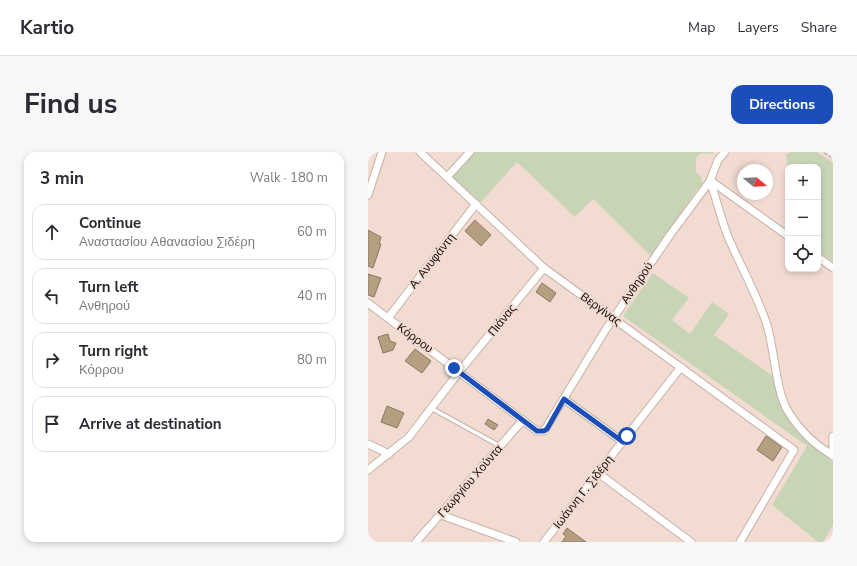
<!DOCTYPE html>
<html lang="en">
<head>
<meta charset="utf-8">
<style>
	body { margin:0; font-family:"Nunito Sans",sans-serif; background:#f7f7f7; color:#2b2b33 }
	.controls { position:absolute; right:12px; top:12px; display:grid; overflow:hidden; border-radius:8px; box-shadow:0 2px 6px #0003 }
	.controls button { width:36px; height:36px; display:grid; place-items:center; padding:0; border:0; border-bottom:1px solid #e1e1e2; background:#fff; color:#2b2b33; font:20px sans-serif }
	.compass { position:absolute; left:369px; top:12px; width:36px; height:36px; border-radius:50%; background:#fff; box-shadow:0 2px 6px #0003; rotate:108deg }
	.stop { position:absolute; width:12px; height:12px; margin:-9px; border:3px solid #1c4eba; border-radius:50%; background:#fff }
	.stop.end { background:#1c4eba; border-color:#fff; box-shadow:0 1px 4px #0008 }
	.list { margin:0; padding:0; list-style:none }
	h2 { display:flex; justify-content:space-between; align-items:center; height:52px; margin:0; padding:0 16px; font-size:17px }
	h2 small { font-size:13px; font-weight:400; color:#7c7c81 }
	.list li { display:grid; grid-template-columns:26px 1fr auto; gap:12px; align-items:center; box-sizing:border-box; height:56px; margin:0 8px 8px; padding:0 8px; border:1px solid #e1e1e2; border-radius:12px }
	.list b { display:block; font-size:15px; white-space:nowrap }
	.list p { margin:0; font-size:13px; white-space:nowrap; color:#7c7c81 }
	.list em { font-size:13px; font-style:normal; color:#7c7c81 }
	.icon { flex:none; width:22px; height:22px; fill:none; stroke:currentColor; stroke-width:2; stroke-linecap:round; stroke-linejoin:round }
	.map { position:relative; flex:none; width:465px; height:390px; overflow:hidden; border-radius:12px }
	header { display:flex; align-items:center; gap:24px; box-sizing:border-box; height:56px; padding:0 20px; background:#fff; border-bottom:1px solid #e1e1e2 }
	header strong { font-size:19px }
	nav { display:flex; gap:22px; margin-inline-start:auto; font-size:14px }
	.intro { display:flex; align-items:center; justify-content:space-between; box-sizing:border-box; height:96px; padding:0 24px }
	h1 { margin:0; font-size:28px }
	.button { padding:10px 18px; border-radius:12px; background:#1c4eba; color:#fff; font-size:14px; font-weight:700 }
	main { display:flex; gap:24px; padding:0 24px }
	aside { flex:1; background:#fff; border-radius:12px; box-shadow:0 2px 6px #0003 }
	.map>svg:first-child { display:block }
	.green { fill:#c8d4b6 }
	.building { fill:#b59f7f; stroke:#857a69 }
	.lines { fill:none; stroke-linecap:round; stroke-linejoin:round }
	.service-casing { stroke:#c6b1a7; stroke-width:5.5 }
	.minor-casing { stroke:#c6b1a7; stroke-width:9 }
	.path { stroke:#84756f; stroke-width:1.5; stroke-dasharray:4 2; stroke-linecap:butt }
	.service { stroke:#fff; stroke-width:3.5 }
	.minor { stroke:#fff; stroke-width:7 }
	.route { stroke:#1c4eba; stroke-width:5 }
	.labels { text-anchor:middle; stroke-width:4; stroke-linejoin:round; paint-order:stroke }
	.street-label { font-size:12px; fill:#1b1310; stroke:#f2dcd2 }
</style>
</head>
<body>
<header>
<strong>Kartio</strong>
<nav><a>Map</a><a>Layers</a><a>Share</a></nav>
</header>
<div class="intro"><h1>Find us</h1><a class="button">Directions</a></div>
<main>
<aside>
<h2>3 min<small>Walk · 180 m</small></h2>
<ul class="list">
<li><svg class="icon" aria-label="ahead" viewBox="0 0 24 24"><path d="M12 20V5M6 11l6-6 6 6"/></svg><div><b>Continue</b><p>Αναστασίου Αθανασίου Σιδέρη</p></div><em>60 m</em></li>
<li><svg class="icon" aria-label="left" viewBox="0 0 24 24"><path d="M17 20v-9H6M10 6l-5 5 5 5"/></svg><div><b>Turn left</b><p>Ανθηρού</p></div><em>40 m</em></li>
<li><svg class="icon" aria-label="right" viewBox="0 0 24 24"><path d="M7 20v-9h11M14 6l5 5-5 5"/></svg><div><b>Turn right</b><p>Κόρρου</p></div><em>80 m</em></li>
<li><svg class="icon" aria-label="arrive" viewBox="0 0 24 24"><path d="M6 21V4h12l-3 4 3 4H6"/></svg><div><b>Arrive at destination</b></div></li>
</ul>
</aside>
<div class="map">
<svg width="465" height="390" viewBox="0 0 465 390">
	<rect width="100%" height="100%" fill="#f2dcd2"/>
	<g class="green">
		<path d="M 107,0 L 345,0 L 345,2 L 333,1 L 328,6 L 328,20 L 333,25 L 335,33 L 330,36 L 283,104 L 225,47 L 207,65 L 149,10 L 113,50 L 84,25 Z"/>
		<path d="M 424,0 L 449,0 L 465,11 L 465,110 L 450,98 L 450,15 L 420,15 L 420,24 L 418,2 Z"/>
		<path d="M 285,121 L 321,146 L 304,168 L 322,182 L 344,150 L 361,162 L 346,183 L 408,226 L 412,247 L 438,284 L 465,310 L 465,373 L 455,390 L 450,390 L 404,353 L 439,294 L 255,164 Z"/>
	</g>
	<g class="building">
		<path d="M 107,68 L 123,83 L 113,94 L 97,79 Z"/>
		<path d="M 0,78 L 13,85 L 11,92 L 13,92 L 5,116 L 0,114 Z"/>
		<path d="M 0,122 L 13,126 L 6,145 L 0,143 Z"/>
		<path d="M 174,131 L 188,141 L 182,150 L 168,140 Z"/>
		<path d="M 20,182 L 22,189 L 28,191 L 25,198 L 15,201 L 10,185 Z"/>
		<path d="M 47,197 L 63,209 L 54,221 L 37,209 Z"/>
		<path d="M 19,254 L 36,261 L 29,276 L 13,270 Z"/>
		<path d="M 120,267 L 130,273 L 126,278 L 117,272 Z"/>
		<path d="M 398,284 L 414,295 L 405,309 L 389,298 Z"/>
		<path d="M 199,376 L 218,390 L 194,390 L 198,384 L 195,382 Z"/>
	</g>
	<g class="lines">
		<defs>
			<path id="service" d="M 63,256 L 132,294"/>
			<g id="minor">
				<path d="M 52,0 L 176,116 L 426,298 L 372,390"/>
				<path d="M 79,25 L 102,0"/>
				<path d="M 342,29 C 349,48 353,68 361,87 C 373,115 388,141 398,170 C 407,196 407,240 421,261 C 431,277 447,293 464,303"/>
				<path d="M 343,29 L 420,84"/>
				<path d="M 0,43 L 14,0"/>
				<path d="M 450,105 L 465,116"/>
				<path d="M 0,151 L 169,279 L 176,279 L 238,177 L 302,83 L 342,29 L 350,8 L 357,0"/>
				<path d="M 20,166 L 108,52"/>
				<path d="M 196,247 L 255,290"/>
				<path d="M 465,284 L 465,304"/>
				<path d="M 0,292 L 21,302"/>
				<path d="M 0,318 L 41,285 L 91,220 L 176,116"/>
				<path d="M 230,321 L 323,390"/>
				<path d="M 73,363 L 148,390"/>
				<path d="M 48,390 L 155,268"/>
				<path d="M 176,390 L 313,215"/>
			</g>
		</defs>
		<use href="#service" class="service-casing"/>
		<use href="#minor" class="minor-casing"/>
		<path class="path" d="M 456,0 L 465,6"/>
		<use href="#service" class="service"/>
		<use href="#minor" class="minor"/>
	</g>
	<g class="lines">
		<path class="route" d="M 86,216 L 169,279 L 176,279 L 179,277 L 196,247 L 255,290 L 259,284"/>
	</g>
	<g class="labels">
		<g class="street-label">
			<text transform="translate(64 109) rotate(-52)" y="4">Α. Ανυφάντη</text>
			<text transform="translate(269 131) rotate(-56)" y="4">Ανθηρού</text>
			<text transform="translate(233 157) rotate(36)" y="4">Βεργίνας</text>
			<text transform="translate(134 168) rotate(-51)" y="4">Πιάνας</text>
			<text transform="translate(47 186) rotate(36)" y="4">Κόρρου</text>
			<text transform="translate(102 329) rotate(-49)" y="4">Γεωργίου Χούντα</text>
			<text transform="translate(215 340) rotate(-52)" y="4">Ιωάννη Γ. Σιδέρη</text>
		</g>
	</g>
</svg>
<div class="controls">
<button>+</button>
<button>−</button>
<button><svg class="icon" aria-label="locate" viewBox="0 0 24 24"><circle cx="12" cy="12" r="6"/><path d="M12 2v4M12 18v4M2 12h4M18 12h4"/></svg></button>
</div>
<svg class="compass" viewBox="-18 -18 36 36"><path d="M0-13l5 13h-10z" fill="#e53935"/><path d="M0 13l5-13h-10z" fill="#7c7c81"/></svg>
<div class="stop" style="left:259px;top:284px"></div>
<div class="stop end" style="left:86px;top:216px"></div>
</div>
</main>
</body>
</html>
